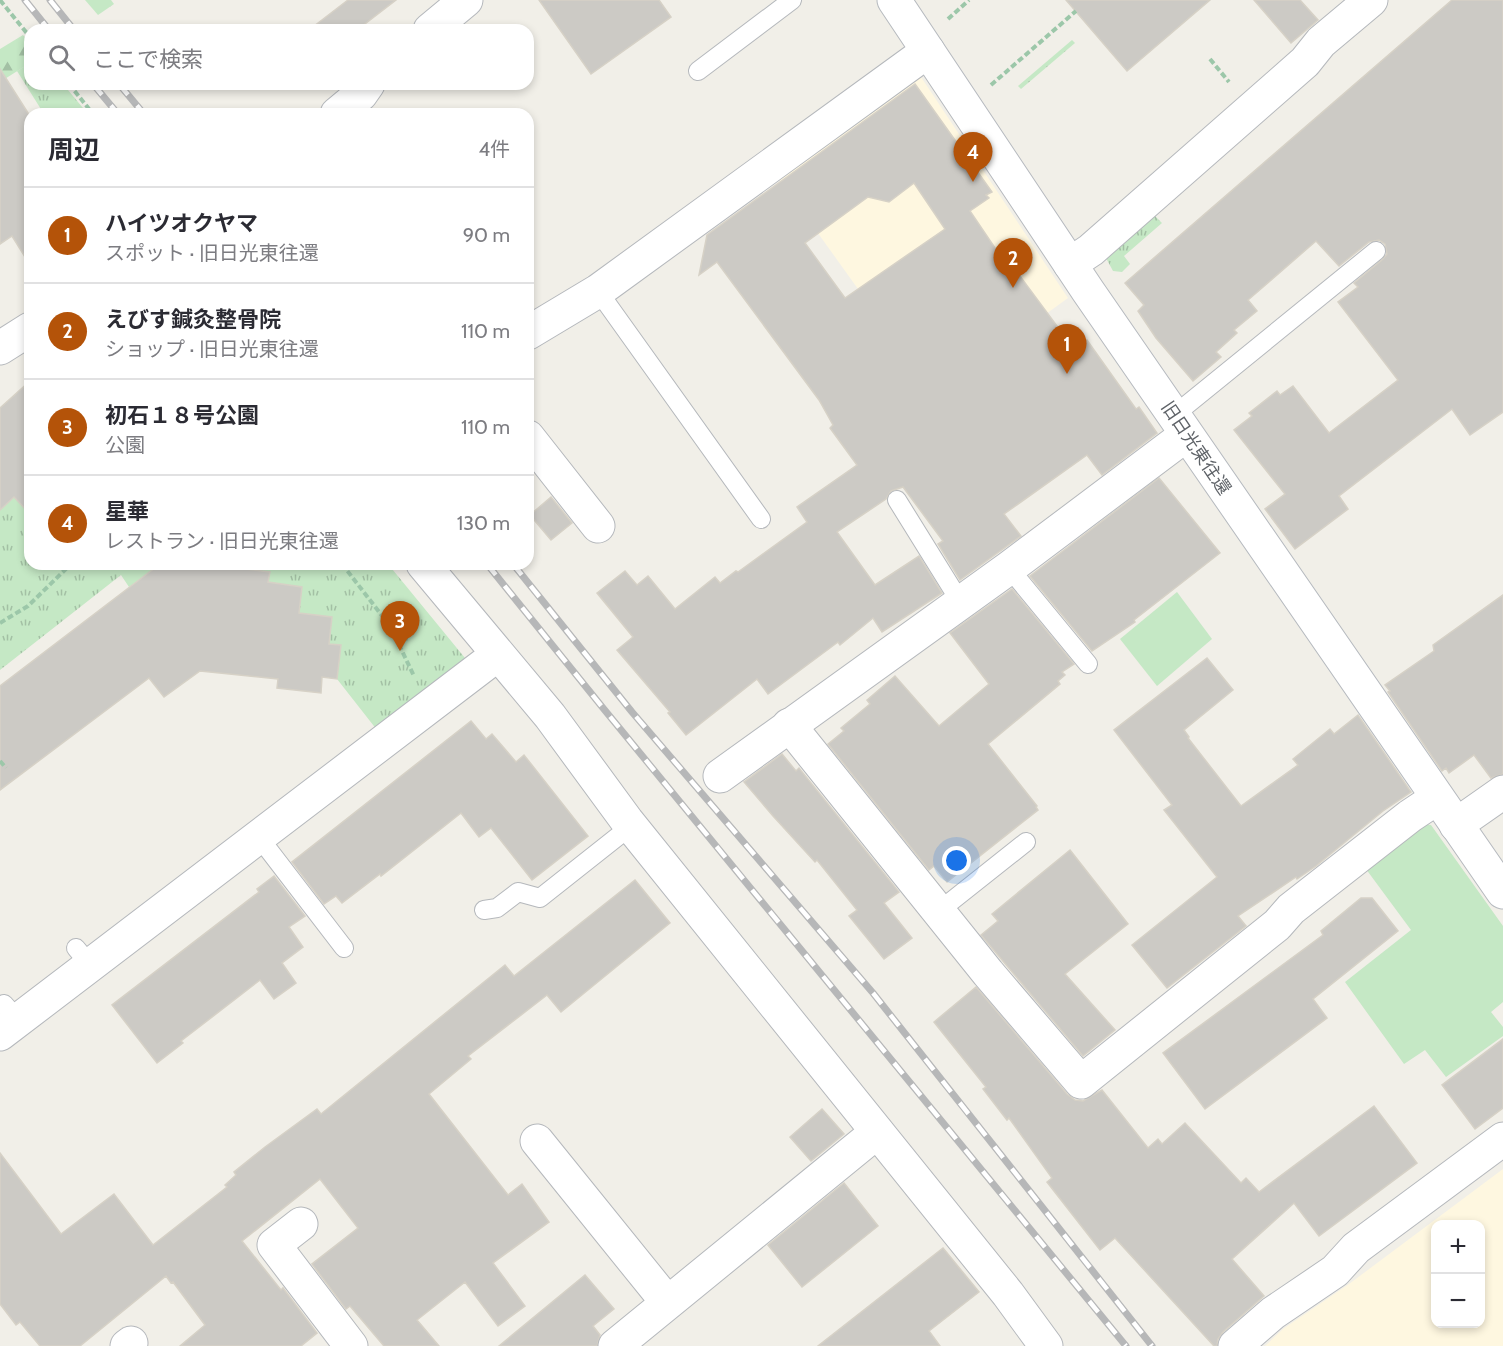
<!DOCTYPE html>
<html lang="ja">
<head>
<meta charset="utf-8">
<style>
	body { margin:0; font-family:Cabin,"Noto Sans JP",sans-serif; background:#f2f2f3; color:#2b2b33 }
	.controls { position:absolute; right:18px; bottom:18px; display:grid; overflow:hidden; border-radius:12px; box-shadow:0 3px 9px #0003 }
	.controls button { width:54px; height:54px; display:grid; place-items:center; padding:0; border:0; border-bottom:2px solid #e1e1e2; background:#fff; color:#2b2b33; font:30px sans-serif }
	.you { position:absolute; left:957px; top:861px; width:21px; height:21px; margin:-15px; border:4px solid #fff; border-radius:50%; background:#1a73e8; box-shadow:0 0 0 9px #1a73e833 }
	.badge { display:grid; place-items:center; width:39px; height:39px; border-radius:50%; background:#b45309; color:#fff; font-size:20px; font-weight:700 }
	.pin { position:absolute; translate:-50% -50px; filter:drop-shadow(0 2px 3px #0008) }
	.pin::after { content:''; position:absolute; top:32px; width:21px; height:18px; background:inherit; clip-path:polygon(0 0,100% 0,50% 100%) }
	.list { margin:0; padding:0; list-style:none }
	h2 { display:flex; justify-content:space-between; align-items:center; height:78px; margin:0; padding:0 24px; font-size:26px }
	h2 small { font-size:20px; font-weight:400; color:#7c7c81 }
	.list li { display:grid; grid-template-columns:39px 1fr auto; gap:18px; align-items:center; box-sizing:border-box; height:96px; padding:0 24px; border-top:2px solid #e1e1e2 }
	.list b { display:block; font-size:22px; white-space:nowrap }
	.list p { margin:0; font-size:20px; white-space:nowrap; color:#7c7c81 }
	.list em { font-size:20px; font-style:normal; color:#7c7c81 }
	.icon { flex:none; width:33px; height:33px; fill:none; stroke:currentColor; stroke-width:2; stroke-linecap:round; stroke-linejoin:round }
	.map { position:relative; flex:none; width:1503px; height:1346px; overflow:hidden }
	.search { position:absolute; background:#fff; box-shadow:0 3px 9px #0003; left:24px; top:24px; width:510px; height:66px; display:flex; align-items:center; gap:15px; box-sizing:border-box; padding:0 21px; border-radius:18px; color:#7c7c81; font-size:22px }
	.panel { position:absolute; background:#fff; box-shadow:0 3px 9px #0003; left:24px; top:108px; width:510px; height:462px; border-radius:18px }
	.map>svg:first-child { display:block }
	.commercial { fill:#fef7e0; fill-rule:evenodd }
	.grass { fill:url(#grass-tufts) }
	.forest { fill:url(#forest-firs) }
	.garden { fill:#c5e8c5 }
	.building { fill:#cccac5; stroke:#d6d1c6; stroke-width:1.5; fill-rule:evenodd }
	.lines { fill:none; stroke-linecap:round; stroke-linejoin:round }
	.lane-casing { stroke:#b5b8bc; stroke-width:20 }
	.street-casing { stroke:#b5b8bc; stroke-width:35 }
	.secondary-casing { stroke:#b6babf; stroke-width:35 }
	.path { stroke:#9cc7a9; stroke-width:4; stroke-dasharray:6 3; stroke-linecap:butt }
	.lane { stroke:#fff; stroke-width:18 }
	.street { stroke:#fff; stroke-width:33 }
	.secondary { stroke:#fff; stroke-width:33 }
	.rail-casing { stroke:#b6b7b8; stroke-width:7 }
	.rail { stroke:#fff; stroke-width:4.5; stroke-dasharray:14; stroke-linecap:butt }
	.labels { text-anchor:middle; stroke-width:6; stroke-linejoin:round; paint-order:stroke }
	.street-label { font-size:18px; fill:#5f6368; stroke:#fff }
</style>
</head>
<body>
<div class="map">
<svg width="1503" height="1346" viewBox="0 0 1503 1346">
	<defs>
		<pattern id="grass-tufts" width="24" height="20" patternUnits="userSpaceOnUse" patternTransform="scale(1.5)"><rect width="24" height="20" fill="#c5e8c5"/><path d="M3 7l-1-3M5 7V3M7 7l1-3M15 17l-1-3M17 17v-4M19 17l1-3" fill="none" stroke="#a3c0a4"/></pattern>
		<pattern id="forest-firs" width="22" height="20" patternUnits="userSpaceOnUse" patternTransform="scale(1.5)"><rect width="22" height="20" fill="#c5e8c5"/><path d="M5 1l3.5 6h-7zM16 11l3.5 6h-7z" fill="#a3c0a4"/></pattern>
	</defs>
	<rect width="100%" height="100%" fill="#f1efe8"/>
	<g class="commercial">
		<path d="M 913,77 L 921,77 L 1068,298 L 934,395 L 777,176 Z"/>
		<path d="M 1503,1169 L 1503,1346 L 1265,1346 L 1283,1329 L 1349,1284 ZM 1436,1224 L 1480,1224 L 1480,1324 L 1436,1324 Z"/>
	</g>
	<g class="grass">
		<path d="M 85,0 L 111,0 L 114,4 L 98,15 Z"/>
		<path d="M 1072,40 L 1075,43 L 1021,89 L 1018,86 Z"/>
		<path d="M 30,63 L 30,84 L 63,84 L 88,114 L 44,114 L 17,71 Z"/>
		<path d="M 1155,216 L 1162,223 L 1124,256 L 1130,264 L 1122,272 L 1113,271 L 1106,258 Z"/>
		<path d="M 27,486 L 25,508 L 30,514 L 30,564 L 160,564 L 129,587 L 121,575 L 0,670 L 0,510 Z"/>
		<path d="M 205,564 L 388,564 L 465,658 L 377,730 L 337,679 L 341,645 L 329,644 L 268,583 L 269,572 Z"/>
	</g>
	<path class="forest" d="M 23,35 L 30,43 L 30,63 L 0,82 L 0,49 Z"/>
	<g class="garden">
		<path d="M 1177,592 L 1212,639 L 1157,686 L 1120,639 Z"/>
		<path d="M 1417,823 L 1431,825 L 1503,926 L 1503,1002 L 1491,1012 L 1503,1027 L 1503,1036 L 1446,1077 L 1425,1050 L 1404,1064 L 1345,982 L 1411,930 L 1363,865 Z"/>
	</g>
	<g class="building">
		<path d="M 348,0 L 396,0 L 357,30 L 309,30 Z"/>
		<path d="M 539,0 L 659,0 L 671,17 L 591,74 Z"/>
		<path d="M 1066,0 L 1210,0 L 1127,71 Z"/>
		<path d="M 1254,0 L 1300,0 L 1318,20 L 1291,43 Z"/>
		<path d="M 1452,0 L 1503,0 L 1503,412 L 1470,435 L 1452,409 L 1339,496 L 1348,509 L 1295,549 L 1265,509 L 1285,494 L 1234,430 L 1252,416 L 1249,413 L 1277,391 L 1280,395 L 1293,386 L 1329,433 L 1398,380 L 1338,302 L 1358,287 L 1354,283 L 1383,259 L 1387,254 L 1385,244 L 1379,240 L 1369,242 L 1339,266 L 1316,241 L 1248,300 L 1257,311 L 1234,330 L 1237,333 L 1216,352 L 1221,357 L 1193,381 L 1156,338 L 1138,311 L 1144,305 L 1125,283 Z"/>
		<path d="M 0,69 L 30,116 L 30,265 L 12,236 L 0,244 Z"/>
		<path d="M 915,84 L 992,192 L 986,195 L 989,198 L 970,211 L 1010,270 L 1014,268 L 1074,349 L 1087,340 L 1136,409 L 1139,407 L 1157,433 L 1102,475 L 1087,455 L 1004,514 L 1021,536 L 960,580 L 938,544 L 943,541 L 903,487 L 891,491 L 886,499 L 837,532 L 875,585 L 919,556 L 942,593 L 882,632 L 873,618 L 840,645 L 838,642 L 768,694 L 757,679 L 686,735 L 668,713 L 670,712 L 617,650 L 633,637 L 597,593 L 625,571 L 637,585 L 648,576 L 675,609 L 715,577 L 720,583 L 736,571 L 738,572 L 807,522 L 797,507 L 857,465 L 830,428 L 833,425 L 819,400 L 717,262 L 699,275 L 707,235 ZM 914,183 L 945,229 L 845,298 L 805,243 L 868,197 L 889,202 Z"/>
		<path d="M 30,381 L 30,514 L 14,497 L 0,510 L 0,408 Z"/>
		<path d="M 1159,478 L 1220,553 L 1134,620 L 1135,622 L 1092,651 L 1030,576 Z"/>
		<path d="M 551,497 L 572,523 L 551,540 L 530,515 Z"/>
		<path d="M 160,564 L 205,564 L 270,572 L 268,582 L 302,587 L 299,613 L 332,617 L 329,644 L 341,645 L 337,679 L 322,677 L 321,693 L 277,688 L 278,679 L 200,671 L 164,697 L 149,678 L 0,790 L 0,686 Z"/>
		<path d="M 1012,589 L 1074,664 L 1062,672 L 1065,675 L 1058,681 L 1060,684 L 988,744 L 1037,806 L 1036,807 L 1038,810 L 947,882 L 934,866 L 929,870 L 828,744 L 844,731 L 841,728 L 870,704 L 867,700 L 895,676 L 939,726 L 989,684 L 950,633 Z"/>
		<path d="M 1503,595 L 1503,774 L 1491,778 L 1474,755 L 1449,773 L 1446,768 L 1442,771 L 1388,692 L 1390,691 L 1385,685 L 1434,651 L 1433,645 Z"/>
		<path d="M 1207,658 L 1233,690 L 1184,730 L 1189,737 L 1188,738 L 1241,806 L 1298,765 L 1293,759 L 1330,729 L 1334,734 L 1358,715 L 1411,792 L 1383,811 L 1316,866 L 1297,879 L 1296,877 L 1238,916 L 1246,926 L 1167,988 L 1132,945 L 1217,877 L 1164,810 L 1172,805 L 1114,730 Z"/>
		<path d="M 471,721 L 486,739 L 492,734 L 516,762 L 524,755 L 588,836 L 532,880 L 491,828 L 479,837 L 461,813 L 381,876 L 380,874 L 342,903 L 336,896 L 324,904 L 292,862 Z"/>
		<path d="M 782,754 L 796,771 L 799,768 L 899,892 L 884,903 L 912,938 L 884,959 L 849,916 L 857,910 L 817,860 L 815,862 L 773,816 L 744,782 Z"/>
		<path d="M 1070,850 L 1128,924 L 1065,974 L 1115,1030 L 1083,1056 L 981,935 L 998,921 L 992,914 Z"/>
		<path d="M 274,876 L 305,916 L 289,927 L 303,947 L 282,963 L 296,983 L 274,999 L 260,980 L 181,1041 L 183,1043 L 157,1063 L 112,1005 L 259,892 L 257,889 Z"/>
		<path d="M 635,880 L 670,923 L 561,1012 L 547,995 L 468,1056 L 471,1059 L 429,1094 L 508,1195 L 522,1184 L 549,1222 L 493,1263 L 525,1306 L 498,1326 L 465,1282 L 417,1320 L 439,1346 L 384,1346 L 350,1306 L 346,1309 L 312,1264 L 358,1228 L 320,1179 L 242,1241 L 281,1290 L 283,1288 L 317,1333 L 301,1346 L 180,1346 L 205,1325 L 173,1282 L 171,1283 L 166,1276 L 80,1346 L 40,1346 L 20,1322 L 16,1325 L 0,1304 L 0,1153 L 61,1234 L 114,1194 L 153,1245 L 227,1187 L 225,1185 L 236,1175 L 234,1172 L 265,1147 L 317,1109 L 321,1114 L 505,965 L 514,976 Z"/>
		<path d="M 1361,898 L 1372,898 L 1398,931 L 1313,999 L 1327,1018 L 1205,1109 L 1163,1053 L 1323,935 L 1321,931 Z"/>
		<path d="M 976,987 L 1067,1094 L 1075,1100 L 1083,1101 L 1102,1090 L 1148,1148 L 1158,1139 L 1162,1144 L 1185,1123 L 1241,1183 L 1246,1178 L 1259,1192 L 1374,1106 L 1417,1163 L 1319,1236 L 1294,1203 L 1232,1259 L 1264,1296 L 1223,1332 L 1218,1339 L 1217,1346 L 1214,1346 L 1115,1238 L 1100,1250 L 1047,1182 L 1052,1178 L 1009,1118 L 1007,1120 L 983,1089 L 986,1087 L 934,1022 Z"/>
		<path d="M 1503,1039 L 1503,1108 L 1475,1129 L 1442,1085 Z"/>
		<path d="M 822,1109 L 844,1134 L 811,1161 L 790,1137 Z"/>
		<path d="M 844,1183 L 878,1226 L 802,1287 L 768,1245 Z"/>
		<path d="M 943,1248 L 979,1292 L 929,1331 L 940,1346 L 818,1346 Z"/>
		<path d="M 585,1275 L 614,1309 L 593,1326 L 600,1335 L 597,1346 L 499,1346 Z"/>
	</g>
	<g class="lines">
		<defs>
			<g id="lane">
				<path d="M 698,71 L 792,0"/>
				<path d="M 598,291 L 761,519"/>
				<path d="M 1173,416 L 1376,251"/>
				<path d="M 897,500 L 961,603"/>
				<path d="M 1009,568 L 1088,664"/>
				<path d="M 258,836 L 344,948"/>
				<path d="M 484,910 L 497,908 L 518,892 L 540,898 L 631,826"/>
				<path d="M 939,911 L 1026,842"/>
				<path d="M 76,948 L 90,965"/>
				<path d="M 4,1004 L 18,1020"/>
			</g>
			<g id="street">
				<path d="M 430,30 L 466,0"/>
				<path d="M 337,114 L 361,94 L 368,84"/>
				<path d="M 1070,264 L 1091,250 L 1305,62 L 1321,42 L 1371,0"/>
				<path d="M 528,333 L 598,291 L 928,51"/>
				<path d="M 0,348 L 30,329"/>
				<path d="M 528,437 L 598,526"/>
				<path d="M 423,564 L 550,716 L 627,821 L 1008,1294 L 1046,1346"/>
				<path d="M 789,725 L 988,973 L 1081,1082 L 1277,925 L 1291,909 L 1410,816 L 1437,798"/>
				<path d="M 720,776 L 1009,568 L 1186,435"/>
				<path d="M 1456,825 L 1503,792"/>
				<path d="M 0,1034 L 497,655"/>
				<path d="M 537,1141 L 667,1302"/>
				<path d="M 301,1224 L 274,1245 L 351,1346"/>
				<path d="M 127,1346 L 131,1343"/>
				<path d="M 615,1346 L 877,1132"/>
				<path d="M 1235,1346 L 1273,1313 L 1335,1271 L 1356,1248 L 1503,1139"/>
			</g>
			<path id="secondary" d="M 894,0 L 1088,291 L 1503,892"/>
		</defs>
		<use href="#lane" class="lane-casing"/>
		<use href="#street" class="street-casing"/>
		<use href="#secondary" class="secondary-casing"/>
		<g class="path">
			<path d="M 0,0 L 30,37"/>
			<path d="M 948,19 L 969,0"/>
			<path d="M 1210,59 L 1229,82"/>
			<path d="M 69,84 L 93,114"/>
			<path d="M 991,85 L 1076,11"/>
			<path d="M 342,564 L 390,626 L 414,676"/>
			<path d="M 0,623 L 28,606 L 71,564"/>
			<path d="M 0,761 L 6,768"/>
		</g>
		<use href="#lane" class="lane"/>
		<use href="#street" class="street"/>
		<use href="#secondary" class="secondary"/>
		<defs>
			<g id="rail">
				<path d="M 25,0 L 49,30"/>
				<path d="M 50,0 L 74,30"/>
				<path d="M 93,84 L 118,114"/>
				<path d="M 119,84 L 144,114"/>
				<path d="M 487,564 L 603,708 L 1126,1346"/>
				<path d="M 513,564 L 632,712 L 873,993 L 1152,1346"/>
			</g>
		</defs>
		<use href="#rail" class="rail-casing"/>
		<use href="#rail" class="rail"/>
	</g>
	<g class="labels">
		<g class="street-label">
			<text transform="translate(1196 448) rotate(56)" y="6">旧日光東往還</text>
		</g>
	</g>
</svg>
<div class="controls">
<button>+</button>
<button>−</button>
</div>
<div class="you"></div>
<div class="pin badge" style="left:1067px;top:374px">1</div>
<div class="pin badge" style="left:1013px;top:288px">2</div>
<div class="pin badge" style="left:400px;top:651px">3</div>
<div class="pin badge" style="left:973px;top:182px">4</div>
<div class="search"><svg class="icon" aria-label="search" viewBox="0 0 24 24"><circle cx="10" cy="10" r="6"/><path d="M15 15l6 6"/></svg>ここで検索</div>
<section class="panel">
<h2>周辺<small>4件</small></h2>
<ul class="list">
<li><span class="badge">1</span><div><b>ハイツオクヤマ</b><p>スポット · 旧日光東往還</p></div><em>90 m</em></li>
<li><span class="badge">2</span><div><b>えびす鍼灸整骨院</b><p>ショップ · 旧日光東往還</p></div><em>110 m</em></li>
<li><span class="badge">3</span><div><b>初石１８号公園</b><p>公園</p></div><em>110 m</em></li>
<li><span class="badge">4</span><div><b>星華</b><p>レストラン · 旧日光東往還</p></div><em>130 m</em></li>
</ul>
</section>
</div>
</body>
</html>
